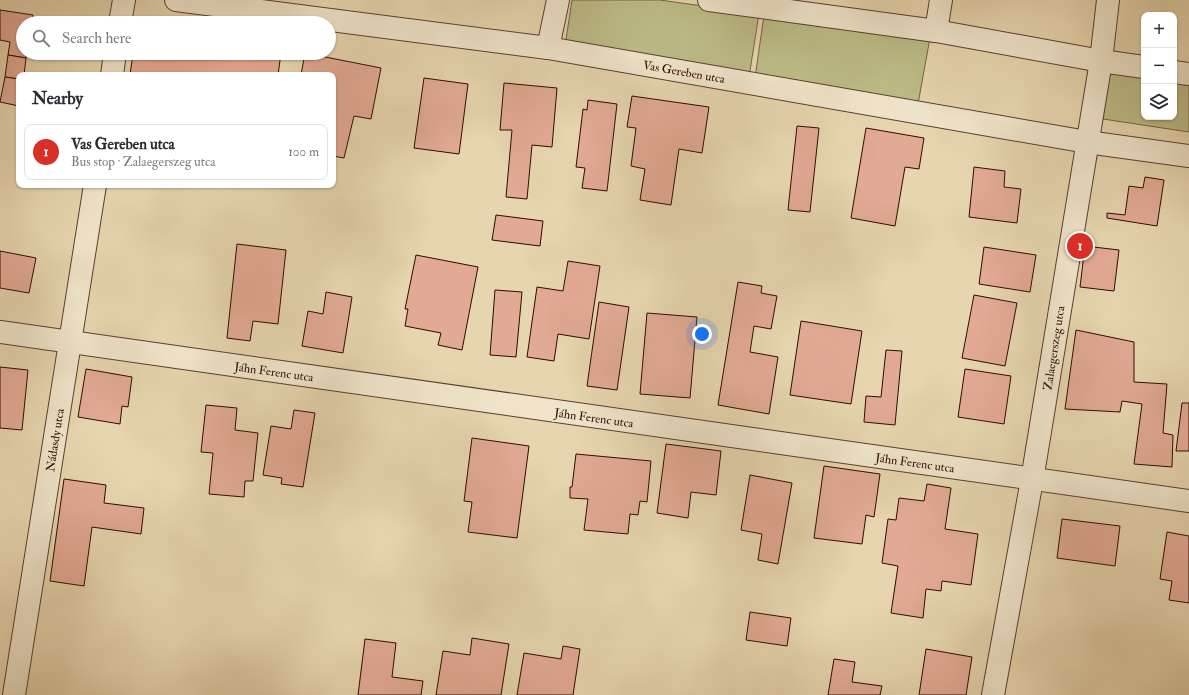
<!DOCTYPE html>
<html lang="en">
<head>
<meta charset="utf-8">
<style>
	body { margin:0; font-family:"IM FELL Double Pica",serif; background:#f7f7f7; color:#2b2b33 }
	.controls { position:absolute; right:12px; top:12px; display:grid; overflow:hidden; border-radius:8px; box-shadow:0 1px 3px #0004 }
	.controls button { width:36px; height:36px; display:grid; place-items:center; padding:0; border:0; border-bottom:1px solid #e1e1e2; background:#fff; color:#2b2b33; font:20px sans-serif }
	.you { position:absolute; left:702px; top:334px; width:14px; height:14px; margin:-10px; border:3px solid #fff; border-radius:50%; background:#1a73e8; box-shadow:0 0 0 6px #1a73e833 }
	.badge { display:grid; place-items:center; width:26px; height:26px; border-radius:50%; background:#d93025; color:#fff; font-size:13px; font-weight:700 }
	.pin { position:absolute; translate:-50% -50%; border:2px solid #fff; box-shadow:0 1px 4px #0006 }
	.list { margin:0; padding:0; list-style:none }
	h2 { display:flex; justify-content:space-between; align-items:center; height:52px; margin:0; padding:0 16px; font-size:17px }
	h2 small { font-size:13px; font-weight:400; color:#7c7c81 }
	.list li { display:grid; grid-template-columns:26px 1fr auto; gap:12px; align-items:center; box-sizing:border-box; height:56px; margin:0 8px 8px; padding:0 8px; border:1px solid #e1e1e2; border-radius:8px }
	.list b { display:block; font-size:15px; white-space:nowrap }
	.list p { margin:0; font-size:13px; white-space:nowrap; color:#7c7c81 }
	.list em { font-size:13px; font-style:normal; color:#7c7c81 }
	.icon { flex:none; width:22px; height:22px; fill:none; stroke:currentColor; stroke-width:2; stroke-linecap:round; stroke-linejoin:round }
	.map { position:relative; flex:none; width:1189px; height:695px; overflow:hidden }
	.search { position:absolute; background:#fff; box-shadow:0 1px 3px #0004; left:16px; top:16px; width:320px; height:44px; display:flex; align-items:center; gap:10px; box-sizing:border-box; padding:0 14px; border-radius:22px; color:#7c7c81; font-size:15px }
	.panel { position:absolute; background:#fff; box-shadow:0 1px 3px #0004; left:16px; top:72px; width:320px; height:116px; border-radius:8px }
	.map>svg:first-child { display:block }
	.green { fill:#bcbb86; stroke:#746344 }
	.building { fill:#e2a994; stroke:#2d0b02 }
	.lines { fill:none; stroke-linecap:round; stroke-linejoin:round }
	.minor-casing { stroke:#5b3e2d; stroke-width:24 }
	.minor { stroke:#efe4ca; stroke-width:22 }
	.labels { text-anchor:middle; stroke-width:4; stroke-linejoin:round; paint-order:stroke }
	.street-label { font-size:12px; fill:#2d0b02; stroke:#efe4ca }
</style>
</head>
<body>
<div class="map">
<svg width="1189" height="695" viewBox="0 0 1189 695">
	<rect width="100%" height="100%" fill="#e6d5ae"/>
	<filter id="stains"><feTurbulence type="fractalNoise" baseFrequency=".005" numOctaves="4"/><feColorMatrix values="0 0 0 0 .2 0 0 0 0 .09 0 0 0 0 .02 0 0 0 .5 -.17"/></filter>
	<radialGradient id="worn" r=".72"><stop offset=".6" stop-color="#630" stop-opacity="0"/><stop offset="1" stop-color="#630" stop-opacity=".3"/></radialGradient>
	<g class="green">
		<path d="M 572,0 L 660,0 L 759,14 L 749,77 L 565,46 Z"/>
		<path d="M 764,15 L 930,38 L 918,104 L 755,78 Z"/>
		<path d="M 1108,71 L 1144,76 L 1144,117 L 1174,117 L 1174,81 L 1189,83 L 1189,132 L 1103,119 Z"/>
	</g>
	<g class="building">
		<path d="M 0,10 L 33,15 L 32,23 L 23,23 L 23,53 L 27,53 L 26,58 L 8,55 L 10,42 L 0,40 Z"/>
		<path d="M 133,53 L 281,53 L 278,75 L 130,75 Z"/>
		<path d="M 305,53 L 381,68 L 371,119 L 354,116 L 344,158 L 333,156 L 333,75 L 301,75 Z"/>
		<path d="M 8,55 L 26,58 L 24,75 L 19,75 L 19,79 L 5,77 Z"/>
		<path d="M 5,77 L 19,79 L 19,106 L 0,102 Z"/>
		<path d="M 424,78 L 468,84 L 459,154 L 414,148 Z"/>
		<path d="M 504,83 L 557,88 L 552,147 L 532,145 L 527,199 L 506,197 L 512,130 L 500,130 Z"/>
		<path d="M 632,96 L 709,107 L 702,153 L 679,149 L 671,205 L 640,200 L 645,169 L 631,166 L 636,128 L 627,127 Z"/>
		<path d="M 588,100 L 617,104 L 607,191 L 582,188 L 585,168 L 576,167 L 583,109 L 587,110 Z"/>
		<path d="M 797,126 L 819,128 L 810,212 L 788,210 Z"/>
		<path d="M 866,128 L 924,138 L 919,169 L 905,167 L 895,226 L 851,218 Z"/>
		<path d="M 974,167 L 1005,171 L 1004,187 L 1021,189 L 1017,223 L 969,217 Z"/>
		<path d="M 1145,177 L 1164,180 L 1157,226 L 1107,218 L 1107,213 L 1125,215 L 1129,186 L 1143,188 Z"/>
		<path d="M 496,215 L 543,221 L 540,246 L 492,240 Z"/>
		<path d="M 237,244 L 286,250 L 278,324 L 253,321 L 250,341 L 227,338 Z"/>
		<path d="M 1085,246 L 1119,250 L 1114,291 L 1080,287 Z"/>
		<path d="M 984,247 L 1036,255 L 1030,292 L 979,284 Z"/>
		<path d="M 0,251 L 36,258 L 29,293 L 0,288 Z"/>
		<path d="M 416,255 L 478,267 L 462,350 L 438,345 L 441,333 L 405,326 L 408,309 L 405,309 Z"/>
		<path d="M 568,261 L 600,266 L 589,339 L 558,334 L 554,361 L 527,357 L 537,287 L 563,291 Z"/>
		<path d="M 738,282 L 762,286 L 761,293 L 777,296 L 771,329 L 754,326 L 750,352 L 778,357 L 769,414 L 718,405 Z"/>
		<path d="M 495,290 L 522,292 L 516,357 L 490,355 Z"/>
		<path d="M 326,292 L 352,297 L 343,353 L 302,346 L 308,311 L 323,314 Z"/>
		<path d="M 974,295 L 1017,303 L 1005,366 L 962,358 Z"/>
		<path d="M 599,302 L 629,307 L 617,390 L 587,386 Z"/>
		<path d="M 647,313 L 697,317 L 690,398 L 640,394 Z"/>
		<path d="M 801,321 L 862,331 L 851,404 L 790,395 Z"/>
		<path d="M 1076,330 L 1134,342 L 1134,382 L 1167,384 L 1163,433 L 1173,435 L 1172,467 L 1134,464 L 1142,404 L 1122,401 L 1120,412 L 1065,409 Z"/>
		<path d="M 886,350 L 902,351 L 895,425 L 864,422 L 866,396 L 881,397 Z"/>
		<path d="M 0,367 L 28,370 L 22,430 L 0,428 Z"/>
		<path d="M 86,369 L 132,377 L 128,407 L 122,406 L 120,424 L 78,417 Z"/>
		<path d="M 965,369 L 1011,376 L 1004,424 L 958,417 Z"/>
		<path d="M 1182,403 L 1189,403 L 1189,451 L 1176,451 Z"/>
		<path d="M 206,405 L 237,408 L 235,430 L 258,433 L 253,481 L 245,481 L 244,497 L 209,494 L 213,453 L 201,452 Z"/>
		<path d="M 294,410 L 315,413 L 303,487 L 281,484 L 282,478 L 263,475 L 271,426 L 291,429 Z"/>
		<path d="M 472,438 L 529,446 L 517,538 L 468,532 L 472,502 L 464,501 Z"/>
		<path d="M 666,444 L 721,451 L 716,495 L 691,492 L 688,518 L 657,513 Z"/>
		<path d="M 576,454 L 651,461 L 647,502 L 640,501 L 638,515 L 630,514 L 628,534 L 584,530 L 588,499 L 570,498 L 570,487 L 572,487 Z"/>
		<path d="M 824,466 L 880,474 L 874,517 L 866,515 L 862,544 L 814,538 Z"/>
		<path d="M 750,475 L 792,483 L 778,564 L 758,560 L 762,534 L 741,530 Z"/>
		<path d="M 64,479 L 106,485 L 104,503 L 144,508 L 141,534 L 92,527 L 84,586 L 50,581 Z"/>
		<path d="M 927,484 L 951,488 L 945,529 L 978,534 L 971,585 L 942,581 L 941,591 L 926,589 L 923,618 L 891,613 L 898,566 L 882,563 L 888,519 L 896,520 L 899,498 L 924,501 Z"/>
		<path d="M 1062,519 L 1120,526 L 1115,566 L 1057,558 Z"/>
		<path d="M 1167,532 L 1189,536 L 1189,603 L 1169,600 L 1172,581 L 1160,579 Z"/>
		<path d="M 750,612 L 791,618 L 787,646 L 746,640 Z"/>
		<path d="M 472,638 L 509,644 L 501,695 L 436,695 L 443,651 L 470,655 Z"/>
		<path d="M 365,639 L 396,643 L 392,677 L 423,681 L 421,695 L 358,695 Z"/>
		<path d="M 563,646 L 580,649 L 573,695 L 517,695 L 524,653 L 561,659 Z"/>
		<path d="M 926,649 L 972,657 L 966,695 L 919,695 Z"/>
		<path d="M 834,659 L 855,662 L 852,682 L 882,686 L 880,695 L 828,695 Z"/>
	</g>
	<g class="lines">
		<defs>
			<g id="minor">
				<path d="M 176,0 L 548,48 L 1087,142 L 1189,156"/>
				<path d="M 709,0 L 936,31 L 1101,61 L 1144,67"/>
				<path d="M 120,23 L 124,0"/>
				<path d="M 936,31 L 941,0"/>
				<path d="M 548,48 L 558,0"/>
				<path d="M 1174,72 L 1189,74"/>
				<path d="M 112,75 L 115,53"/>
				<path d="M 0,332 L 1189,501"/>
				<path d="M 14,695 L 95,185"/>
				<path d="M 993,695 L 1032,480 L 1101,61 L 1108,0"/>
			</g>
		</defs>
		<use href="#minor" class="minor-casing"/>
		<use href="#minor" class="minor"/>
	</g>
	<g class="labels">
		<g class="street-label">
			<text transform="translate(684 72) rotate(10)" y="4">Vas Gereben utca</text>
			<text transform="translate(1054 348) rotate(-81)" y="4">Zalaegerszeg utca</text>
			<text transform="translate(274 372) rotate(8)" y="4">Jáhn Ferenc utca</text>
			<text transform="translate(594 418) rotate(8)" y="4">Jáhn Ferenc utca</text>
			<text transform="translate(55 440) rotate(-81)" y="4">Nádasdy utca</text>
			<text transform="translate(915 463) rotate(8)" y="4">Jáhn Ferenc utca</text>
		</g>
	</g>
	<rect width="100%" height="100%" filter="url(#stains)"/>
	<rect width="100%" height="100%" fill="url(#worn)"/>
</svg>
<div class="controls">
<button>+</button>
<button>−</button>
<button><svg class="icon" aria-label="layers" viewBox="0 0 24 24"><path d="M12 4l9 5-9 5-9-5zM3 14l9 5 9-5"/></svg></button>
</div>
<div class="you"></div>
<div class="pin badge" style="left:1080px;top:246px">1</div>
<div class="search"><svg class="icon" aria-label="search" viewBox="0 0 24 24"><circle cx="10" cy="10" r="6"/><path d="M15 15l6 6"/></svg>Search here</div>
<section class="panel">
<h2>Nearby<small></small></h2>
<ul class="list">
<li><span class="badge">1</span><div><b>Vas Gereben utca</b><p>Bus stop · Zalaegerszeg utca</p></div><em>100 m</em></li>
</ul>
</section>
</div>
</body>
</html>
